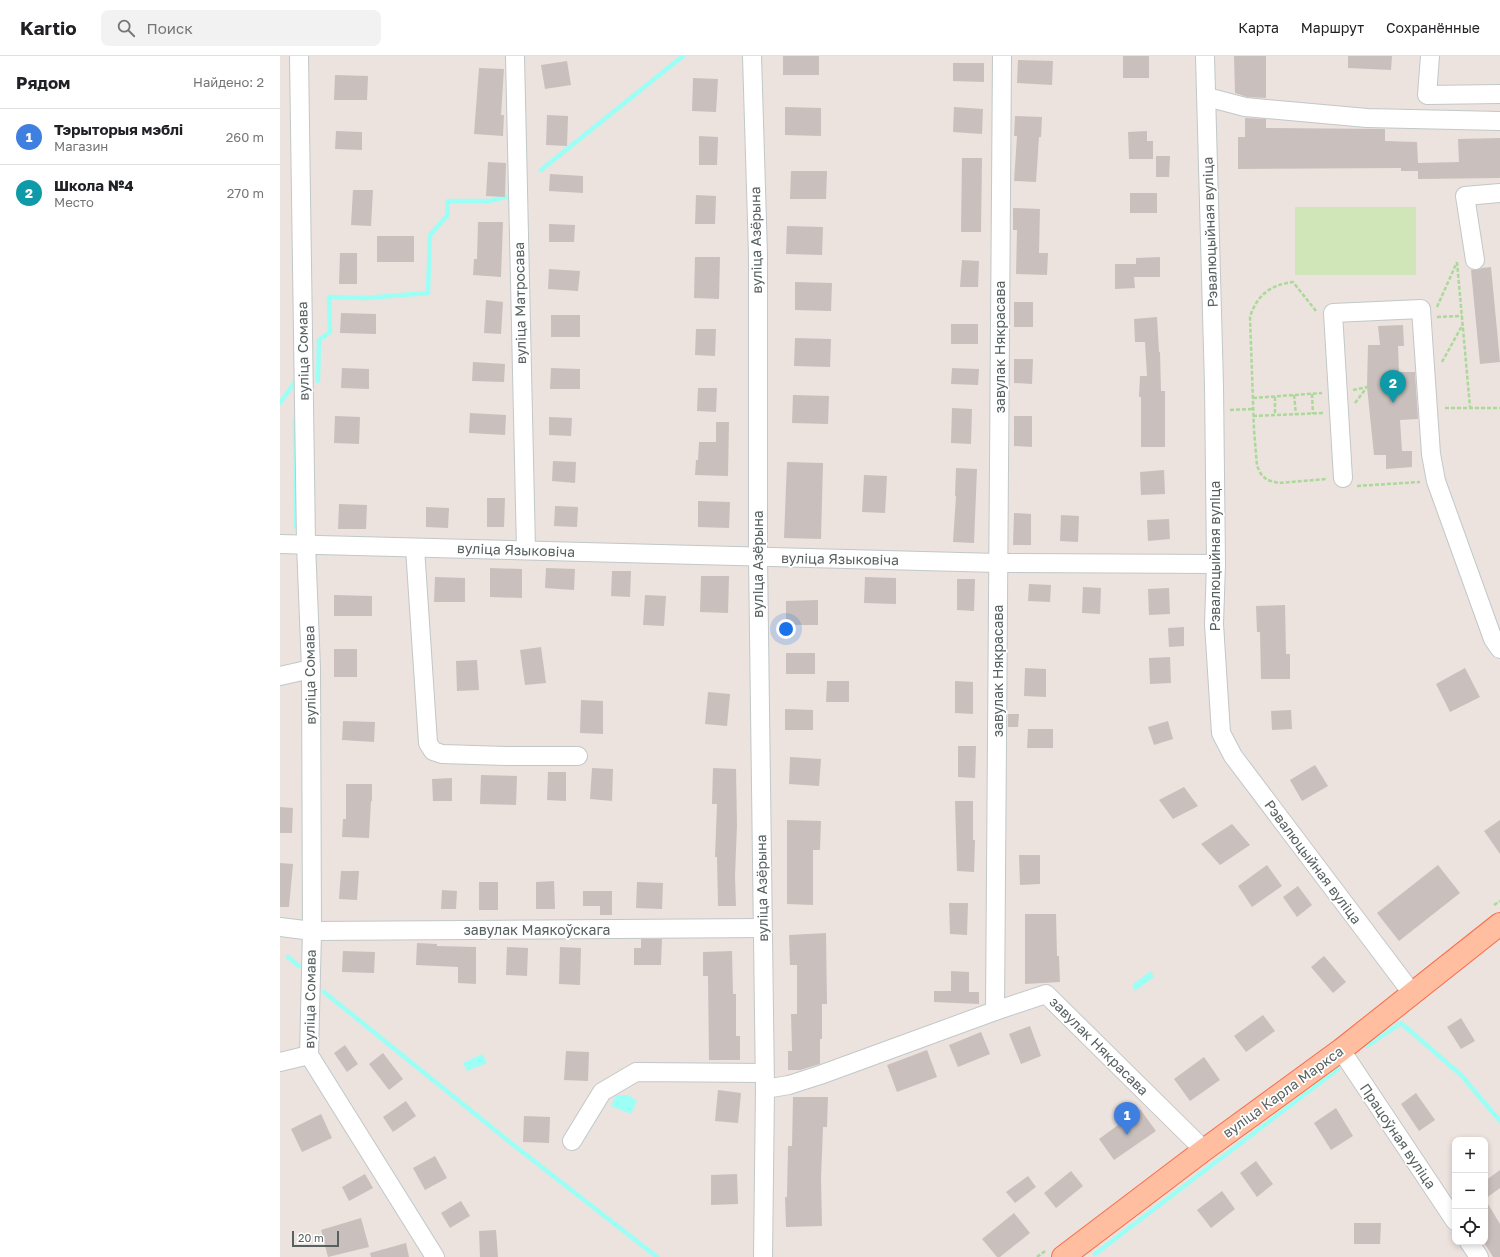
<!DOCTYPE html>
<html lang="ru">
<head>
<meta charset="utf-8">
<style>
	body { margin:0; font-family:"Golos Text",sans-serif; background:#f2f2f2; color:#202124 }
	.controls { position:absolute; right:12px; bottom:12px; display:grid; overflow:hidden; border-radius:8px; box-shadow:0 2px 6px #0003 }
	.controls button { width:36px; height:36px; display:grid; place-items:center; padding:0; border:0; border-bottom:1px solid #e0e0e0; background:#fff; color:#202124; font:20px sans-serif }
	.scale { position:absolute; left:12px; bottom:10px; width:47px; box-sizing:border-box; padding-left:4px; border:2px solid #586161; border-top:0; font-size:11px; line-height:14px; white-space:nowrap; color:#586161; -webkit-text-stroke:3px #fff; paint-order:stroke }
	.you { position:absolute; left:506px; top:573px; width:14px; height:14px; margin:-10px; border:3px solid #fff; border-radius:50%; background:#1a73e8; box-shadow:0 0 0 6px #1a73e833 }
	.badge { display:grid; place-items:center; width:26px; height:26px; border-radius:50%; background:#0b8043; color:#fff; font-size:13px; font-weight:700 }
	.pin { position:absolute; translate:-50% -33px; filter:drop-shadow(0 1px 2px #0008) }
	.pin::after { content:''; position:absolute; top:21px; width:14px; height:12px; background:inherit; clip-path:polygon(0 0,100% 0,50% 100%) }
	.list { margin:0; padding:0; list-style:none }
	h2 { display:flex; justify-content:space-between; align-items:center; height:52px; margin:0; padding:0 16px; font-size:17px }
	h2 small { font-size:13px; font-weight:400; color:#757577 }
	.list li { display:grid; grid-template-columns:26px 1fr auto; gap:12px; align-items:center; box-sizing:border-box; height:56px; padding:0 16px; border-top:1px solid #e0e0e0 }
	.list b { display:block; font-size:15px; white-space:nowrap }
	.list p { margin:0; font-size:13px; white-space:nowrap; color:#757577 }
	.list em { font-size:13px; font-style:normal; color:#757577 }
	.icon { flex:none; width:22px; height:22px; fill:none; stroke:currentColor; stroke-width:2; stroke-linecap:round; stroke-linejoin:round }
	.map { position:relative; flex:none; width:1220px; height:1201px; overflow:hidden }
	header { display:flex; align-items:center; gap:24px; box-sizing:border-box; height:56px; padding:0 20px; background:#fff; border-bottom:1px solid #e0e0e0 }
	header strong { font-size:19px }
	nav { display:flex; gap:22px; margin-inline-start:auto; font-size:14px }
	.search { width:280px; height:36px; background:#f2f2f2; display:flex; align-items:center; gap:10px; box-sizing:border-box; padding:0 14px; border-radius:8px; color:#757577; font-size:15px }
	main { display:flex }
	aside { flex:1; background:#fff }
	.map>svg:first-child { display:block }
	.green { fill:#d0e6b8 }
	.water { fill:#9bfff6 }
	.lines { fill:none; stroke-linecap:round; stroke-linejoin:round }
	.stream { stroke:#9bfff6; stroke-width:4.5 }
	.building { fill:#c9c0bd }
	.minor-casing { stroke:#c1c8c9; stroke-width:20 }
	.major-casing { stroke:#fb6b49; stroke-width:24 }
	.path { stroke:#abd99a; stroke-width:2.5; stroke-dasharray:4 2; stroke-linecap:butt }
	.minor { stroke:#fff; stroke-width:18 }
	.major { stroke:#ffbea0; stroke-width:22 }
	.labels { text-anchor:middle; stroke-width:3.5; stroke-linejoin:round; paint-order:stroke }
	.street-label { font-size:14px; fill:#586161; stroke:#fff }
</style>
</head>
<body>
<header>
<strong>Kartio</strong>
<div class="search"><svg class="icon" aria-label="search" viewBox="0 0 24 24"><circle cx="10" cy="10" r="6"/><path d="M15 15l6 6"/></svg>Поиск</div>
<nav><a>Карта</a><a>Маршрут</a><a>Сохранённые</a></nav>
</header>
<main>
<aside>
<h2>Рядом<small>Найдено: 2</small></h2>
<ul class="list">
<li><span class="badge" style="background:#3f7fe0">1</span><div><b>Тэрыторыя мэблі</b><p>Магазин</p></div><em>260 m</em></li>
<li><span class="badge" style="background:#0f9aa8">2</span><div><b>Школа №4</b><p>Место</p></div><em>270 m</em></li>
</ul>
</aside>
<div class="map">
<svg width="1220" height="1201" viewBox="0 0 1220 1201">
	<rect width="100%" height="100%" fill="#ece2de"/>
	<rect class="green" x="1015" y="151" width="121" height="68"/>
	<g class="water">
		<path d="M 871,915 L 874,921 L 855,935 L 852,929 Z"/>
		<path d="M 202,998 L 207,1007 L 187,1015 L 183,1007 Z"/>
		<path d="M 336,1039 L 348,1039 L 357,1045 L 351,1058 L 331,1050 Z"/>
	</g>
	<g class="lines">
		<g class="stream">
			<path d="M 261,114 L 403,0"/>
			<path d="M 38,325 L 39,284 L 50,276 L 49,241 L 85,242 L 148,237 L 150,179 L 167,160 L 168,145 L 209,145 L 235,139"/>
			<path d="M 0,347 L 15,326"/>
			<path d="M 15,363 L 16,471"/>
			<path d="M 8,901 L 19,910"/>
			<path d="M 44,936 L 231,1087 L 377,1201"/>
			<path d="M 1087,990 L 1121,967 L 1181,1019 L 1220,1065"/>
			<path d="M 815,1198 L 1058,1013"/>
		</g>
	</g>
	<g class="building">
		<rect x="503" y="0" width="36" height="19"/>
		<rect x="843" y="0" width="26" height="22"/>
		<path d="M 954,0 L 986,0 L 986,42 L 967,41 L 955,37 Z"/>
		<path d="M 1068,0 L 1112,0 L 1111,14 L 1068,12 Z"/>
		<path d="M 738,4 L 773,5 L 772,29 L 737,27 Z"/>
		<path d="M 287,5 L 291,29 L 265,33 L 261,9 Z"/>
		<path d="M 673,7 L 704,7 L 704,26 L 673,25 Z"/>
		<path d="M 199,12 L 224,13 L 221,59 L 224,59 L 223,80 L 194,78 Z"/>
		<path d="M 55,19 L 88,20 L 87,44 L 54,44 Z"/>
		<path d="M 413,22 L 438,23 L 436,56 L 412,55 Z"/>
		<path d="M 505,51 L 541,52 L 541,80 L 505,79 Z"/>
		<path d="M 674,51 L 703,53 L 702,78 L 673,76 Z"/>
		<path d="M 267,59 L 288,60 L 287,90 L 266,89 Z"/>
		<path d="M 735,60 L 762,61 L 761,81 L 759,81 L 756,126 L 734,125 L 737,80 L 734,80 Z"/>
		<path d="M 965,62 L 986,63 L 986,72 L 1105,73 L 1105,85 L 1137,86 L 1138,107 L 1179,106 L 1178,83 L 1220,82 L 1220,122 L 1138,123 L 1138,115 L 1121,115 L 1121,112 L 958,113 L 958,81 L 965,81 Z"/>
		<path d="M 56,75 L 82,76 L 82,94 L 55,93 Z"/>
		<path d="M 867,75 L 867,85 L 873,85 L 873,103 L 849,103 L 848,76 Z"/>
		<path d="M 419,80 L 438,81 L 437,109 L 419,109 Z"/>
		<path d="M 876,100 L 890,100 L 889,121 L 876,121 Z"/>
		<path d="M 682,102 L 702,102 L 701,176 L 681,176 Z"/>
		<path d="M 208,106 L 226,107 L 225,141 L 206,140 Z"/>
		<path d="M 511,115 L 547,115 L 546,143 L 510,143 Z"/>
		<path d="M 270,118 L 303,120 L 303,137 L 269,135 Z"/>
		<path d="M 73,134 L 93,134 L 91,170 L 71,169 Z"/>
		<rect x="850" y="137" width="27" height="20"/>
		<path d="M 416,139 L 436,140 L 435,168 L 415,168 Z"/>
		<path d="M 733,152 L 760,153 L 759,197 L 768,197 L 767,219 L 736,218 L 737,174 L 733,174 Z"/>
		<path d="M 198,166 L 223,166 L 221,221 L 193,219 L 194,203 L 197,203 Z"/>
		<path d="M 269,168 L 295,169 L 294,186 L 269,186 Z"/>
		<path d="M 507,170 L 543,171 L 542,199 L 506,198 Z"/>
		<rect x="97" y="180" width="37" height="26"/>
		<path d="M 60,197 L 77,197 L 77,228 L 59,228 Z"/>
		<path d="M 415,201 L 440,201 L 439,243 L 414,242 Z"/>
		<path d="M 880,201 L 880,221 L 854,221 L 855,232 L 835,233 L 835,208 L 856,208 L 856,202 Z"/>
		<path d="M 682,204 L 699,205 L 698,231 L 680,231 Z"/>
		<path d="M 1211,211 L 1220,306 L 1200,308 L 1191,214 L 1196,214 L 1202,212 Z"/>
		<path d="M 269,213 L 300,215 L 298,235 L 268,233 Z"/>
		<path d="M 515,226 L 552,227 L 551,255 L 515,254 Z"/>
		<path d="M 206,244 L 223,246 L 221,278 L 204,277 Z"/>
		<rect x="734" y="246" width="19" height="25"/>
		<path d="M 61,257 L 96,258 L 96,278 L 60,277 Z"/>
		<rect x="271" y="259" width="29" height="22"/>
		<path d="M 877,261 L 879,296 L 880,296 L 881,335 L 885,335 L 885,391 L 861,391 L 861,341 L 859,341 L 860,320 L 867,320 L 865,286 L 855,286 L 854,263 Z"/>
		<rect x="671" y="268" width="27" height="20"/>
		<path d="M 1123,269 L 1124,290 L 1118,290 L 1119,316 L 1135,316 L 1138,363 L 1120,364 L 1122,395 L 1132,395 L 1132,411 L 1106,413 L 1106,399 L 1094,399 L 1087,331 L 1088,289 L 1100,289 L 1098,270 Z"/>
		<path d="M 416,273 L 436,273 L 435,300 L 415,299 Z"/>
		<path d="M 515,282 L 551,283 L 550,311 L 514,310 Z"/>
		<path d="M 734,303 L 753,303 L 752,328 L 734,327 Z"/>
		<path d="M 193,306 L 225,308 L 224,326 L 192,325 Z"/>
		<path d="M 62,312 L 89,313 L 89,333 L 61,332 Z"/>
		<path d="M 271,312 L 300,313 L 300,333 L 270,333 Z"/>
		<path d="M 672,312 L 699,313 L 698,329 L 671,328 Z"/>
		<path d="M 418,332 L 437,332 L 436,356 L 417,355 Z"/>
		<path d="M 513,339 L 549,340 L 548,368 L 512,367 Z"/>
		<path d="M 672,352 L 692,353 L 691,388 L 671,387 Z"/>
		<path d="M 190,357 L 226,359 L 225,379 L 189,377 Z"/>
		<path d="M 55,360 L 80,361 L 79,388 L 54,387 Z"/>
		<path d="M 734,360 L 752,360 L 752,391 L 734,390 Z"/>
		<path d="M 269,361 L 292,362 L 291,380 L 269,379 Z"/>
		<path d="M 436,366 L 449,366 L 448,420 L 415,419 L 416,404 L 418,404 L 419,386 L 436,386 Z"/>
		<path d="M 273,405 L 296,406 L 295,427 L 272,425 Z"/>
		<path d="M 507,406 L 543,407 L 541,483 L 504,482 Z"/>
		<path d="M 676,412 L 697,413 L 694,487 L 673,486 L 676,440 L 675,440 Z"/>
		<path d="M 884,414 L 885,438 L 861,439 L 860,416 Z"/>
		<path d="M 584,419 L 607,420 L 605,457 L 582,456 Z"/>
		<path d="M 207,442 L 225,442 L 224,471 L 207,471 Z"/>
		<path d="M 418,445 L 450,446 L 449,472 L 418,471 Z"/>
		<path d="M 59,448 L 87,449 L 86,473 L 58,473 Z"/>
		<path d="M 275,450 L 298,451 L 297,471 L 274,470 Z"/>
		<path d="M 146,451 L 169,452 L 168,472 L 146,471 Z"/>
		<path d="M 734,457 L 751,458 L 751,489 L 733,489 Z"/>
		<path d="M 781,459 L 799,460 L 798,486 L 780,485 Z"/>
		<path d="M 889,463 L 890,483 L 868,485 L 867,464 Z"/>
		<path d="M 210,512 L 242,513 L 242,542 L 210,541 Z"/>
		<path d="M 266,512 L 295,513 L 294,534 L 265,532 Z"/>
		<path d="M 332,515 L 351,515 L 350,541 L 331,540 Z"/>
		<path d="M 421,520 L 449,520 L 448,557 L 420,556 Z"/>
		<path d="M 155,521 L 185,522 L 185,546 L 154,546 Z"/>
		<path d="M 585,521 L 616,522 L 616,548 L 584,547 Z"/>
		<path d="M 677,523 L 695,523 L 694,555 L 677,554 Z"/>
		<path d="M 749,528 L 771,529 L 770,546 L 748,545 Z"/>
		<path d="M 803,531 L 821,532 L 820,558 L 802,557 Z"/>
		<path d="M 889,532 L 890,558 L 869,559 L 868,533 Z"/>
		<path d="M 54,539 L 92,540 L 92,560 L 54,560 Z"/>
		<path d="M 365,539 L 386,540 L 384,570 L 363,569 Z"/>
		<path d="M 538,544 L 538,569 L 506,569 L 506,545 Z"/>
		<path d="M 1005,549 L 1006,598 L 1010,598 L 1010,623 L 981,623 L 980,576 L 977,576 L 976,550 Z"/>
		<path d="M 904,571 L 904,590 L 889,591 L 888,572 Z"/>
		<path d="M 261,591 L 266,627 L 245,629 L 240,594 Z"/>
		<rect x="54" y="593" width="23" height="28"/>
		<rect x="506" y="597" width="29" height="21"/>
		<path d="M 890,601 L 891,627 L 870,628 L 869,602 Z"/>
		<path d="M 197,604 L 199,634 L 177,635 L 176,605 Z"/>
		<path d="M 745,612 L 766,613 L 766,641 L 744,640 Z"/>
		<path d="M 1185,612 L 1200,641 L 1170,656 L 1156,628 Z"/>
		<path d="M 547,625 L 569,625 L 569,646 L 546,646 Z"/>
		<path d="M 675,625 L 693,626 L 693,658 L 675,657 Z"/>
		<path d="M 428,636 L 450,638 L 447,670 L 425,668 Z"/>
		<path d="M 301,644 L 323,645 L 323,678 L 300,677 Z"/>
		<path d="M 505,653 L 533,654 L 533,674 L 505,674 Z"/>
		<path d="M 1011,654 L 1012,673 L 992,674 L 991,655 Z"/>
		<path d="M 728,658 L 739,658 L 738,671 L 728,671 Z"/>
		<path d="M 63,665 L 95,666 L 94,686 L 62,684 Z"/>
		<path d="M 888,665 L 893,683 L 874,689 L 868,671 Z"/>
		<path d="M 748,673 L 773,673 L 773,692 L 747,692 Z"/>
		<path d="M 678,690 L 696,690 L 695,722 L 678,721 Z"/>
		<path d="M 510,701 L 541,703 L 539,730 L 509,728 Z"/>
		<path d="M 1035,709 L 1048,730 L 1022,745 L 1010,724 Z"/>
		<path d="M 312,712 L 333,713 L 332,745 L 310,743 Z"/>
		<path d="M 433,712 L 456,713 L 457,769 L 455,820 L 456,850 L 438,850 L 437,801 L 435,801 L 437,748 L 432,748 Z"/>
		<path d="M 268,716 L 286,716 L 286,745 L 267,744 Z"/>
		<path d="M 201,719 L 237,720 L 236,749 L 200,748 Z"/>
		<path d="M 172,722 L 172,745 L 153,745 L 152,723 Z"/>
		<path d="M 66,728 L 92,728 L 92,745 L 91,745 L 89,782 L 62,781 L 63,763 L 66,763 Z"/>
		<path d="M 904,731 L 918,750 L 893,763 L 879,744 Z"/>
		<path d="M 675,745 L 693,745 L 693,784 L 695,784 L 694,816 L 677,815 Z"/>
		<path d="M 0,751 L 13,752 L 12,777 L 0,777 Z"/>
		<path d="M 507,764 L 541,765 L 540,794 L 533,794 L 533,849 L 507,848 Z"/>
		<path d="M 1220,764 L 1220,798 L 1204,775 Z"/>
		<path d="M 952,768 L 970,789 L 940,809 L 921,788 Z"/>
		<path d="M 739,799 L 760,799 L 760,828 L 740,829 Z"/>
		<path d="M 0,807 L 13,808 L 9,851 L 0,851 Z"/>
		<path d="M 987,809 L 1002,830 L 972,851 L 958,830 Z"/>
		<path d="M 1158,809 L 1180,837 L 1119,885 L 1097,857 Z"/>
		<path d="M 61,815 L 79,815 L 77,844 L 59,843 Z"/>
		<path d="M 274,825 L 275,853 L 256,853 L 256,826 Z"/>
		<rect x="199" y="826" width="19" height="28"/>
		<path d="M 357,826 L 383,827 L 382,853 L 356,852 Z"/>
		<path d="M 1018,830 L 1032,849 L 1017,861 L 1003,841 Z"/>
		<path d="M 162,834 L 177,835 L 176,853 L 161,853 Z"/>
		<path d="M 303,835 L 332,835 L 332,859 L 320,859 L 320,850 L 303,850 Z"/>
		<path d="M 669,847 L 688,847 L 687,879 L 670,878 Z"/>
		<path d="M 745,858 L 776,858 L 777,900 L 779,900 L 780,926 L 745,928 Z"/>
		<path d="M 546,877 L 547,948 L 542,948 L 542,983 L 540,983 L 540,1008 L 520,1014 L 508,1014 L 508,995 L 512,995 L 511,958 L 517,958 L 517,909 L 510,909 L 509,879 Z"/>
		<path d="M 361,883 L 382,883 L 381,909 L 354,909 L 354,892 L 361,892 Z"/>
		<path d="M 137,887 L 157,888 L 157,890 L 196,891 L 196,928 L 178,927 L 178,911 L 136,909 Z"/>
		<path d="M 227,891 L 248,892 L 247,920 L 226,919 Z"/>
		<path d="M 280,891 L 301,892 L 300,929 L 279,928 Z"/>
		<path d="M 63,895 L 95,896 L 94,917 L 62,916 Z"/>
		<path d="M 452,895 L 453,938 L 456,938 L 456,980 L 460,980 L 460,1004 L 429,1004 L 428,920 L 423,920 L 423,896 Z"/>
		<path d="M 1044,900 L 1066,926 L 1053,937 L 1031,911 Z"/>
		<path d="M 671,915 L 689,916 L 689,936 L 699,936 L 699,948 L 654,946 L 654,935 L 671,935 Z"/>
		<path d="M 983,959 L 995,975 L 966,996 L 954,980 Z"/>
		<path d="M 1181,962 L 1195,985 L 1181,993 L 1167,971 Z"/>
		<path d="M 750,970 L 761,1000 L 741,1008 L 729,978 Z"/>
		<path d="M 701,976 L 710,998 L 678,1011 L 669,989 Z"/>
		<path d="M 65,989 L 78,1008 L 67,1016 L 54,997 Z"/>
		<path d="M 647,994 L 657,1021 L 617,1036 L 607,1009 Z"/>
		<path d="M 286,995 L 309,996 L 308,1025 L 284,1024 Z"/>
		<path d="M 103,997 L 123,1023 L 109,1034 L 89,1008 Z"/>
		<path d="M 924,1001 L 940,1024 L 910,1045 L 894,1023 Z"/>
		<path d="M 438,1034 L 461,1037 L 458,1067 L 435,1065 Z"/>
		<path d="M 1136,1037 L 1155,1064 L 1139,1075 L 1121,1048 Z"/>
		<path d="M 513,1041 L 548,1041 L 547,1071 L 543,1071 L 541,1122 L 542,1170 L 506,1171 L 505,1141 L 507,1141 L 508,1090 L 512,1090 Z"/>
		<path d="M 126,1045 L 136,1060 L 113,1076 L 103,1061 Z"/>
		<path d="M 1056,1052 L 1073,1080 L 1051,1094 L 1034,1067 Z"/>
		<path d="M 860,1053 L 876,1075 L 834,1104 L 819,1083 Z"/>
		<path d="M 41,1058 L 52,1082 L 22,1096 L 11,1073 Z"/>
		<path d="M 244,1060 L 270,1061 L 269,1087 L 243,1086 Z"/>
		<path d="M 155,1100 L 167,1122 L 145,1134 L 133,1112 Z"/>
		<path d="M 976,1105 L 993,1128 L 977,1141 L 960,1117 Z"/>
		<path d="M 1220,1114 L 1220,1132 L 1205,1143 L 1205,1125 Z"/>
		<path d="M 791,1115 L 803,1130 L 776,1152 L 764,1137 Z"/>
		<path d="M 85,1118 L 93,1132 L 69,1145 L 62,1131 Z"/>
		<path d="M 457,1118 L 458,1148 L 431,1149 L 431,1119 Z"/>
		<path d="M 748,1120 L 756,1131 L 735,1147 L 726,1136 Z"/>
		<path d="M 942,1135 L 955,1153 L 931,1172 L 917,1154 Z"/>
		<path d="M 1205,1143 L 1220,1168 L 1220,1201 L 1213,1201 L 1205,1188 Z"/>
		<path d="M 181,1145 L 190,1160 L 170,1172 L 161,1157 Z"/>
		<path d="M 734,1157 L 750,1177 L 720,1201 L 717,1201 L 702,1183 Z"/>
		<path d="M 81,1162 L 89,1191 L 48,1201 L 41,1174 Z"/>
		<path d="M 1074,1167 L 1101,1167 L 1100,1188 L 1074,1188 Z"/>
		<path d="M 216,1174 L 218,1201 L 200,1201 L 199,1175 Z"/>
		<path d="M 126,1187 L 129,1201 L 91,1201 L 90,1197 Z"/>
	</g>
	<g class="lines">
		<defs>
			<g id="minor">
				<path d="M 19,0 L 26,488 L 31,613 L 32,875 L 29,999 L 155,1201"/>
				<path d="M 235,0 L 246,494"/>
				<path d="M 472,0 L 478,199 L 478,501 L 485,1033 L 483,1201"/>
				<path d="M 722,0 L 715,955 L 766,938 L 924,1094"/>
				<path d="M 925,0 L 934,330 L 936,508 L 934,568 L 941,677 L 953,700 L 1132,937"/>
				<path d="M 1150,0 L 1147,39 L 1220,38"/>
				<path d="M 927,41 L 965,51 L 1087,62 L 1220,65"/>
				<path d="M 1195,204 L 1185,140 L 1220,137"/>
				<path d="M 1063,422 L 1053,257 L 1141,253 L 1151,398 L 1156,425 L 1213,583 L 1220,593"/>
				<path d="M 0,488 L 718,507 L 936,508"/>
				<path d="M 135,492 L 148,687 L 153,695 L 162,698 L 226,700 L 298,700"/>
				<path d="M 0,620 L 31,613"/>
				<path d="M 0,871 L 32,875 L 482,872"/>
				<path d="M 1061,994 L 1175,1165"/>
				<path d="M 0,1006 L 29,999"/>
				<path d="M 485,1033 L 509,1029 L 540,1019 L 715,955"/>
				<path d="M 292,1085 L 322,1036 L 356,1016 L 484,1017"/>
				<path d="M 1189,1186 L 1199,1201"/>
			</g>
			<path id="major" d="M 783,1201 L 924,1094 L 1061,994 L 1220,868"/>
		</defs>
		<use href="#minor" class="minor-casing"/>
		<use href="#major" class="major-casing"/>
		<g class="path">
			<path d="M 1177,206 L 1190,351"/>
			<path d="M 1157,251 L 1177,206"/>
			<path d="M 1036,255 L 1013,226 C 990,229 977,239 970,261 L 974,374 L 977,410 L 981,418 L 987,424 L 999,427 L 1047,423"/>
			<path d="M 1157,261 L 1182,260"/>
			<path d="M 1162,306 L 1183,268"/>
			<path d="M 1073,334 L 1087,331"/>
			<path d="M 1032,338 L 1033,358"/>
			<path d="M 1014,339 L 1016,359"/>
			<path d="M 995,341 L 995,359"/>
			<path d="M 973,342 L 1042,337"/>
			<path d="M 1075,347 L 1087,331"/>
			<path d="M 1165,352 L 1220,352"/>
			<path d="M 950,354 L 973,353"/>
			<path d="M 973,360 L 1043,357"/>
			<path d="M 1077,430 L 1140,426"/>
			<path d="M 1214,849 L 1220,845"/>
			<path d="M 757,1201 L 765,1195"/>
		</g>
		<use href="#minor" class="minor"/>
		<use href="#major" class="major"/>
	</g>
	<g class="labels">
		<g class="street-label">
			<text transform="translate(930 176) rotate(-92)" y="5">Рэвалюцыйная вуліца</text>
			<text transform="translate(476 184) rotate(-91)" y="5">вуліца Азёрына</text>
			<text transform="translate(240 247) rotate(-91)" y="5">вуліца Матросава</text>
			<text transform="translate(720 291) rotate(-90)" y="5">завулак Някрасава</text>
			<text transform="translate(23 295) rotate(-91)" y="5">вуліца Сомава</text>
			<text transform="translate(236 494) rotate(2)" y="5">вуліца Языковіча</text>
			<text transform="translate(935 500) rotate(-90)" y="5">Рэвалюцыйная вуліца</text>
			<text transform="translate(560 503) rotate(1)" y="5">вуліца Языковіча</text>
			<text transform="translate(478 508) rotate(-90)" y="5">вуліца Азёрына</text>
			<text transform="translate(718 615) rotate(-90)" y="5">завулак Някрасава</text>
			<text transform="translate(30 619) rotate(-91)" y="5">вуліца Сомава</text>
			<text transform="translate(1033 806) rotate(53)" y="5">Рэвалюцыйная вуліца</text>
			<text transform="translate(482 832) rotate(-91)" y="5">вуліца Азёрына</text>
			<text x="257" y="879">завулак Маякоўскага</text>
			<text transform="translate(30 943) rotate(-89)" y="5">вуліца Сомава</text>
			<text transform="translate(819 990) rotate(45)" y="5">завулак Някрасава</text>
			<text transform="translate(1003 1036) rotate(-36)" y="5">вуліца Карла Маркса</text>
			<text transform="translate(1118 1080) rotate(56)" y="5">Працоўная вуліца</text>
		</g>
	</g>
</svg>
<div class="controls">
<button>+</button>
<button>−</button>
<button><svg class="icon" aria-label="locate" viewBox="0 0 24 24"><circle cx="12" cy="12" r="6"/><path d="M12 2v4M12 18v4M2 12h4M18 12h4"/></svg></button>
</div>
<div class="scale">20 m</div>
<div class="you"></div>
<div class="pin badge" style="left:847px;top:1079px;background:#3f7fe0">1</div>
<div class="pin badge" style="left:1113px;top:347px;background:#0f9aa8">2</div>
</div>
</main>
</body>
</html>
